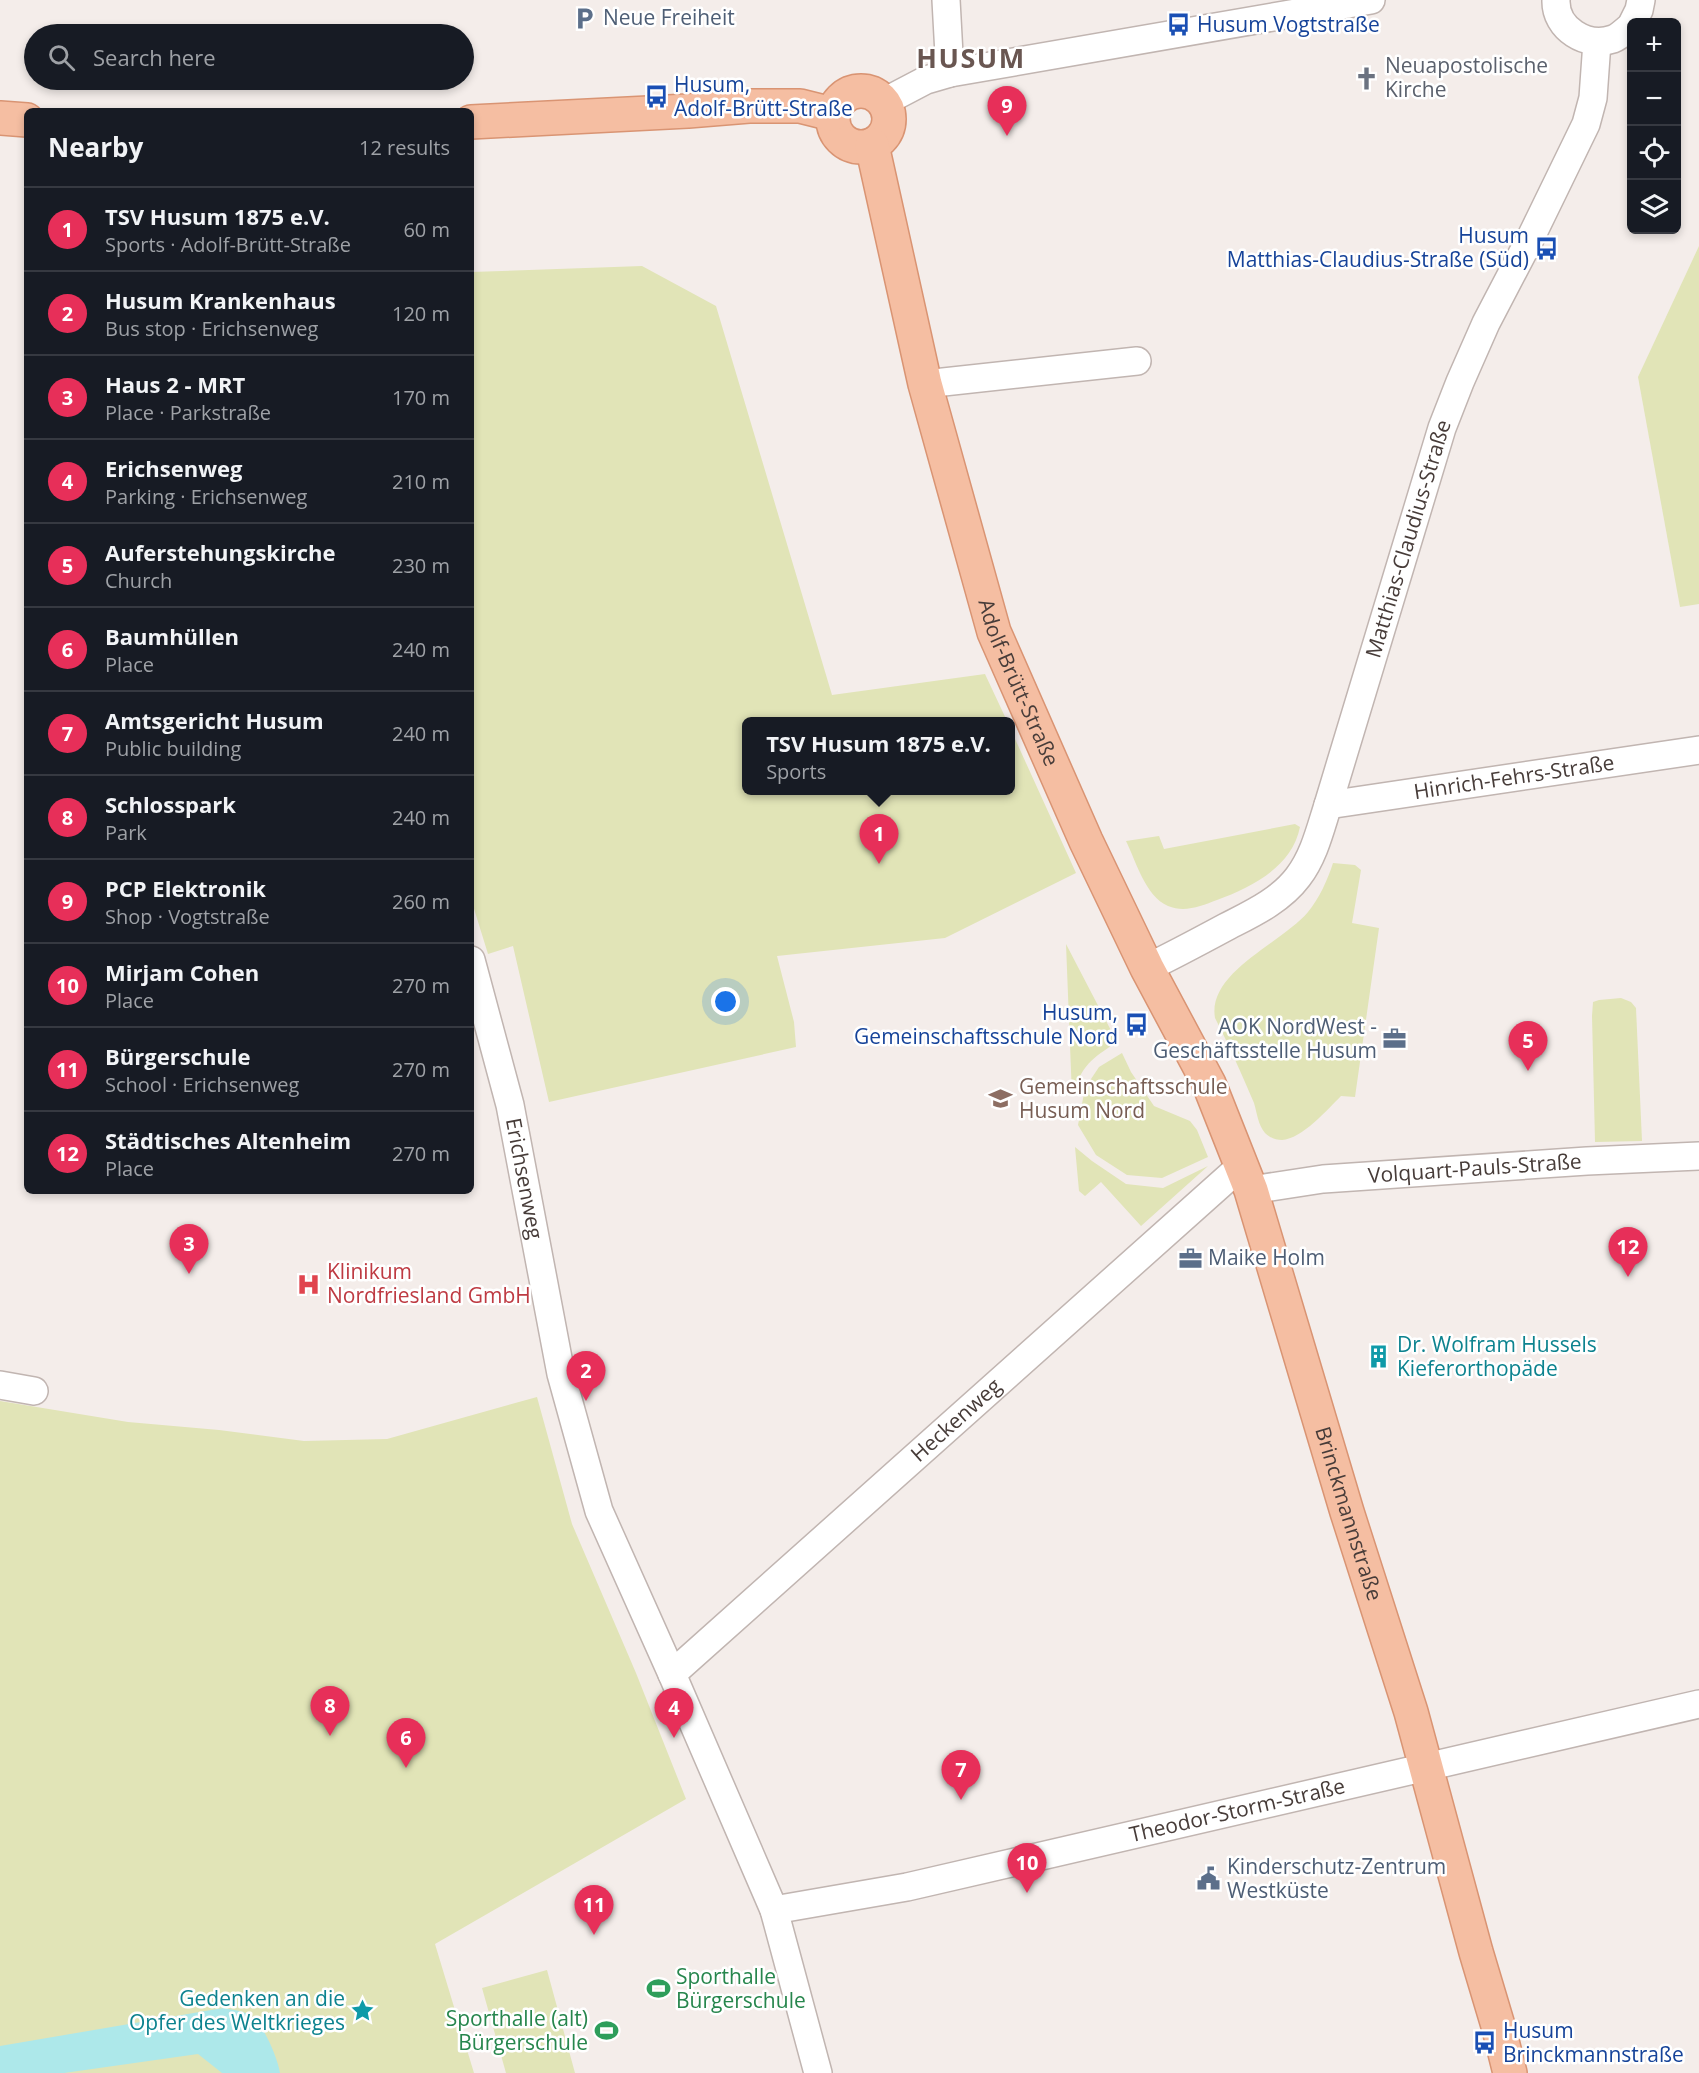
<!DOCTYPE html>
<html lang="en">
<head>
<meta charset="utf-8">
<style>
	body { margin:0; font-family:"Open Sans",sans-serif; background:#242831; color:#f1f3f6 }
	.controls { position:absolute; right:18px; top:18px; display:grid; overflow:hidden; border-radius:9px; box-shadow:0 3px 9px #0003 }
	.controls button { width:54px; height:54px; display:grid; place-items:center; padding:0; border:0; border-bottom:2px solid #363941; background:#171b24; color:#f1f3f6; font:30px sans-serif }
	.you { position:absolute; left:726px; top:1002px; width:21px; height:21px; margin:-15px; border:4px solid #fff; border-radius:50%; background:#1a73e8; box-shadow:0 0 0 9px #1a73e833 }
	.badge { display:grid; place-items:center; width:39px; height:39px; border-radius:50%; background:#e72f59; color:#fff; font-size:20px; font-weight:700 }
	.pin { position:absolute; translate:-50% -50px; filter:drop-shadow(0 2px 3px #0008) }
	.pin::after { content:''; position:absolute; top:32px; width:21px; height:18px; background:inherit; clip-path:polygon(0 0,100% 0,50% 100%) }
	.popup { position:absolute; left:742px; top:717px; width:273px; height:78px; box-sizing:border-box; display:grid; place-content:center; border-radius:9px; background:#171b24; filter:drop-shadow(0 2px 4px #0005); font-size:20px; white-space:nowrap; color:#9ea1a6 }
	.popup b { font-size:22px; color:#f1f3f6 }
	.popup::after { content:''; position:absolute; left:50%; top:100%; margin-left:-12px; border:12px solid transparent; border-top-color:#171b24 }
	.list { margin:0; padding:0; list-style:none }
	h2 { display:flex; justify-content:space-between; align-items:center; height:78px; margin:0; padding:0 24px; font-size:26px }
	h2 small { font-size:20px; font-weight:400; color:#9ea1a6 }
	.list li { display:grid; grid-template-columns:39px 1fr auto; gap:18px; align-items:center; box-sizing:border-box; height:84px; padding:0 24px; border-top:2px solid #363941 }
	.list b { display:block; font-size:22px; white-space:nowrap }
	.list p { margin:0; font-size:20px; white-space:nowrap; color:#9ea1a6 }
	.list em { font-size:20px; font-style:normal; color:#9ea1a6 }
	.icon { flex:none; width:33px; height:33px; fill:none; stroke:currentColor; stroke-width:2; stroke-linecap:round; stroke-linejoin:round }
	.map { position:relative; flex:none; width:1699px; height:2073px; overflow:hidden }
	.search { position:absolute; background:#171b24; box-shadow:0 3px 9px #0003; left:24px; top:24px; width:450px; height:66px; display:flex; align-items:center; gap:15px; box-sizing:border-box; padding:0 21px; border-radius:33px; color:#9ea1a6; font-size:22px }
	.panel { position:absolute; background:#171b24; box-shadow:0 3px 9px #0003; left:24px; top:108px; width:450px; height:1086px; border-radius:9px }
	.map>svg:first-child { display:block }
	.green { fill:#e1e4b7 }
	.water { fill:#ade8ea }
	.lines { fill:none; stroke-linecap:round; stroke-linejoin:round }
	.minor-casing { stroke:#c1b5b1; stroke-width:30 }
	.major-casing { stroke:#d99473; stroke-width:36 }
	.minor { stroke:#fff; stroke-width:27 }
	.major { stroke:#f5bea2; stroke-width:33 }
	.labels { text-anchor:middle; stroke-width:5; stroke-linejoin:round; paint-order:stroke }
	.service-label { font-size:21px; fill:#4e5e75; stroke:#fff; text-anchor:start }
	.transit-label { font-size:21px; fill:#164399; stroke:#fff; text-anchor:start }
	.worship-label { font-size:21px; fill:#5b616d; stroke:#fff; text-anchor:start }
	.street-label { font-size:21px; fill:#473c39; stroke:#fff }
	.education-label { font-size:21px; fill:#785e54; stroke:#fff; text-anchor:start }
	.health-label { font-size:21px; fill:#be3a42; stroke:#fff; text-anchor:start }
	.culture-label { font-size:21px; fill:#0d838f; stroke:#fff; text-anchor:start }
	.leisure-label { font-size:21px; fill:#27864d; stroke:#fff; text-anchor:start }
	.district-label { font-size:27px; font-weight:bold; letter-spacing:1.5px; fill:#695651; stroke:#fff }
</style>
</head>
<body>
<div class="map">
<svg width="1699" height="2073" viewBox="0 0 1699 2073">
	<rect width="100%" height="100%" fill="#f4edea"/>
	<g class="green">
		<path d="M 1699,246 L 1699,604 L 1680,607 L 1638,377 Z"/>
		<path d="M 642,266 L 716,306 L 832,695 L 985,674 L 1007,721 L 747,722 L 747,790 L 1011,790 L 1011,730 L 1076,873 L 945,938 L 777,956 L 794,1022 L 796,1047 L 549,1102 L 513,946 L 488,954 L 471,899 L 471,272 Z"/>
		<path d="M 1295,824 L 1300,827 C 1292,867 1252,887 1217,900 C 1201,906 1185,913 1168,906 C 1145,896 1136,861 1126,841 L 1159,836 L 1164,849 Z"/>
		<path d="M 1333,863 L 1355,865 L 1361,870 L 1352,923 L 1379,928 L 1355,1097 L 1341,1096 C 1328,1109 1302,1139 1282,1140 C 1276,1140 1270,1138 1265,1133 C 1258,1125 1257,1113 1254,1103 C 1242,1075 1229,1045 1215,1018 C 1207,972 1282,943 1308,912 C 1319,899 1328,879 1333,863 Z"/>
		<path d="M 1066,944 L 1117,1042 C 1091,1059 1082,1065 1072,1096 Z"/>
		<path d="M 1621,998 L 1631,1002 L 1636,1008 L 1642,1141 L 1595,1142 L 1592,1016 L 1593,1002 L 1599,1000 Z"/>
		<path d="M 1122,1053 L 1131,1072 L 1154,1106 L 1190,1121 L 1197,1130 L 1208,1157 L 1162,1178 L 1127,1175 L 1096,1155 L 1078,1125 L 1085,1088 L 1099,1067 Z"/>
		<path d="M 1075,1147 L 1092,1161 L 1126,1184 L 1163,1188 L 1208,1166 L 1141,1226 L 1101,1182 L 1085,1196 L 1079,1191 Z"/>
		<path d="M 537,1397 L 572,1524 L 636,1673 L 686,1799 L 435,1944 L 474,2073 L 0,2073 L 0,1401 L 128,1422 L 219,1430 L 304,1441 L 387,1439 Z"/>
		<path d="M 547,1970 L 575,2073 L 506,2073 L 482,1988 Z"/>
	</g>
	<path class="water" d="M 223,2008 C 234,2010 247,2011 255,2019 C 265,2029 278,2059 280,2073 L 222,2073 L 198,2054 L 64,2073 L 0,2073 L 0,2046 Z"/>
	<g class="lines">
		<defs>
			<g id="minor">
				<path d="M 946,0 L 950,73"/>
				<path d="M 1556,0 C 1555,29 1587,48 1613,39 C 1619,37 1626,30 1632,25"/>
				<path d="M 1633,22 L 1639,10 L 1641,0"/>
				<path d="M 884,102 L 926,80 L 950,73 L 1371,0"/>
				<path d="M 925,384 L 1137,361"/>
				<path id="s1" d="M 1328,805 L 1699,750"/>
				<path id="s2" d="M 471,960 L 510,1105 L 561,1374 L 599,1511 L 672,1674 L 774,1910 L 818,2073"/>
				<path id="s3" d="M 1147,968 C 1174,955 1200,941 1226,927 C 1251,914 1280,901 1298,877 C 1314,856 1320,830 1328,805 L 1442,428 L 1460,382 L 1486,323 L 1532,235 L 1586,124 L 1593,98 L 1597,42"/>
				<path id="s4" d="M 1251,1190 L 1323,1179 L 1587,1161 L 1699,1156"/>
				<path d="M 0,1385 L 34,1391"/>
				<path id="s5" d="M 672,1674 L 1241,1166"/>
				<path id="s6" d="M 774,1910 L 907,1887 L 1699,1704"/>
			</g>
			<g id="major">
				<circle cx="861" cy="119" r="28"/>
				<path d="M 0,118 L 27,120"/>
				<path d="M 471,122 L 688,111 L 749,106 L 800,106 L 832,114"/>
				<path id="s7" d="M 872,145 L 925,384 L 994,632 L 1086,841 L 1147,968 L 1209,1084 L 1251,1190 L 1347,1512 L 1411,1712 L 1476,1952 L 1499,2029 L 1510,2073"/>
			</g>
		</defs>
		<use href="#minor" class="minor-casing"/>
		<use href="#major" class="major-casing"/>
		<use href="#minor" class="minor"/>
		<use href="#major" class="major"/>
	</g>
	<defs>
		<symbol id="parking-bare" viewBox="-9 -9 18 18"><path d="M-3.5-5.5H1a3.5 3.5 0 0 1 0 7H-1V5.5H-3.5ZM-1-3.4V-.6H.8a1.4 1.4 0 0 0 0-2.8Z" fill="#5c6f8a" stroke="#fff" stroke-width="2.5" paint-order="stroke"/></symbol>
		<symbol id="bus-bare" viewBox="-9 -9 18 18"><path d="M-5-6H5V4H4V6H2V4H-2V6H-4V4H-5ZM-3.5-4V0h7V-4ZM-3.5 1.2v1.5H-2V1.2ZM2 1.2v1.5H3.5V1.2Z" fill="#1a4fb4" stroke="#fff" stroke-width="2.5" paint-order="stroke"/></symbol>
		<symbol id="church-bare" viewBox="-9 -9 18 18"><path d="M-1.2-6h2.4v3.5h3.3v2.4h-3.3V6h-2.4V-.1h-3.3v-2.4h3.3Z" fill="#6b7280" stroke="#fff" stroke-width="2.5" paint-order="stroke"/></symbol>
		<symbol id="office-bare" viewBox="-9 -9 18 18"><path d="M-6-3h4V-5.5h4V-3h4V5H-6ZM-1-4.5V-3h2v-1.5ZM-6 0V1H6V0Z" fill="#5c6f8a" stroke="#fff" stroke-width="2.5" paint-order="stroke"/></symbol>
		<symbol id="school-bare" viewBox="-9 -9 18 18"><path d="M0-5L7-2L0 1L-7-2ZM-4 1L0 2.5L4 1V4Q0 6-4 4Z" fill="#8d6e63" stroke="#fff" stroke-width="2.5" paint-order="stroke"/></symbol>
		<symbol id="hospital-bare" viewBox="-9 -9 18 18"><path d="M-5-5h3v3.5h4V-5h3V5h-3V1.5h-4V5h-3Z" fill="#e0444e" stroke="#fff" stroke-width="2.5" paint-order="stroke"/></symbol>
		<symbol id="building-bare" viewBox="-9 -9 18 18"><path d="M-4-6H4V6H1V3H-1V6H-4ZM-2.5-4.3h1.7v1.8h-1.7ZM.8-4.3h1.7v1.8H.8ZM-2.5-1h1.7V.8h-1.7ZM.8-1h1.7V.8H.8Z" fill="#0f9aa8" stroke="#fff" stroke-width="2.5" paint-order="stroke"/></symbol>
		<symbol id="civic-bare" viewBox="-9 -9 18 18"><path d="M-.6-6.5H3V-4.5H.6V-3L4-1V1h2V6H-6V1h2V-1L-.6-3ZM-1.2 2.5V6h2.4V2.5Z" fill="#5c6f8a" stroke="#fff" stroke-width="2.5" paint-order="stroke"/></symbol>
		<symbol id="stadium-bare" viewBox="-9 -9 18 18"><path d="M0-5a6.5 5 0 1 0 0 10a6.5 5 0 1 0 0-10ZM-3.5-1.8h7v3.6h-7Z" fill="#2e9e5b" stroke="#fff" stroke-width="2.5" paint-order="stroke"/></symbol>
		<symbol id="sight-bare" viewBox="-9 -9 18 18"><path d="M0-6L1.8-2.2L6-1.7L2.9 1.2L3.7 5.4L0 3.3L-3.7 5.4L-2.9 1.2L-6-1.7L-1.8-2.2Z" fill="#0f9aa8" stroke="#fff" stroke-width="2.5" paint-order="stroke"/></symbol>
	</defs>
	<g fill-rule="evenodd">
		<use href="#parking-bare" x="568" y="2" width="33" height="33"/>
		<use href="#bus-bare" x="1162" y="8" width="33" height="33"/>
		<use href="#church-bare" x="1350" y="62" width="33" height="33"/>
		<use href="#bus-bare" x="640" y="80" width="33" height="33"/>
		<use href="#bus-bare" x="1530" y="232" width="33" height="33"/>
		<use href="#bus-bare" x="1120" y="1008" width="33" height="33"/>
		<use href="#office-bare" x="1378" y="1022" width="33" height="33"/>
		<use href="#school-bare" x="984" y="1082" width="33" height="33"/>
		<use href="#office-bare" x="1174" y="1242" width="33" height="33"/>
		<use href="#hospital-bare" x="292" y="1268" width="33" height="33"/>
		<use href="#building-bare" x="1362" y="1340" width="33" height="33"/>
		<use href="#civic-bare" x="1192" y="1862" width="33" height="33"/>
		<use href="#stadium-bare" x="642" y="1972" width="33" height="33"/>
		<use href="#sight-bare" x="346" y="1994" width="33" height="33"/>
		<use href="#stadium-bare" x="590" y="2014" width="33" height="33"/>
		<use href="#bus-bare" x="1468" y="2026" width="33" height="33"/>
	</g>
	<g class="labels">
		<g class="service-label">
			<text x="603" y="25">Neue Freiheit</text>
			<text x="1377" y="1034" text-anchor="end">AOK NordWest -<tspan x="1377" dy="24">Geschäftsstelle Husum</tspan></text>
			<text x="1208" y="1265">Maike Holm</text>
			<text x="1227" y="1874">Kinderschutz-Zentrum<tspan x="1227" dy="24">Westküste</tspan></text>
		</g>
		<g class="transit-label">
			<text x="1197" y="32">Husum Vogtstraße</text>
			<text x="674" y="92">Husum,<tspan x="674" dy="24">Adolf-Brütt-Straße</tspan></text>
			<text x="1529" y="243" text-anchor="end">Husum<tspan x="1529" dy="24">Matthias-Claudius-Straße (Süd)</tspan></text>
			<text x="1118" y="1020" text-anchor="end">Husum,<tspan x="1118" dy="24">Gemeinschaftsschule Nord</tspan></text>
			<text x="1503" y="2038">Husum<tspan x="1503" dy="24">Brinckmannstraße</tspan></text>
		</g>
		<g class="worship-label">
			<text x="1385" y="73">Neuapostolische<tspan x="1385" dy="24">Kirche</tspan></text>
		</g>
		<g class="street-label">
			<text dy="7" stroke="none"><textPath href="#s3" startOffset="534">Matthias-Claudius-Straße</textPath></text>
			<text dy="7" stroke="none"><textPath href="#s7" startOffset="558">Adolf-Brütt-Straße</textPath></text>
			<text dy="7" stroke="none"><textPath href="#s1" startOffset="188">Hinrich-Fehrs-Straße</textPath></text>
			<text dy="7" stroke="none"><textPath href="#s4" startOffset="225">Volquart-Pauls-Straße</textPath></text>
			<text dy="7" stroke="none"><textPath href="#s2" startOffset="225">Erichsenweg</textPath></text>
			<text dy="7" stroke="none"><textPath href="#s5" startOffset="381">Heckenweg</textPath></text>
			<text dy="7" stroke="none"><textPath href="#s7" startOffset="1455">Brinckmannstraße</textPath></text>
			<text dy="7" stroke="none"><textPath href="#s6" startOffset="474">Theodor-Storm-Straße</textPath></text>
		</g>
		<g class="education-label">
			<text x="1019" y="1094">Gemeinschaftsschule<tspan x="1019" dy="24">Husum Nord</tspan></text>
		</g>
		<g class="health-label">
			<text x="327" y="1279">Klinikum<tspan x="327" dy="24">Nordfriesland GmbH</tspan></text>
		</g>
		<g class="culture-label">
			<text x="1397" y="1352">Dr. Wolfram Hussels<tspan x="1397" dy="24">Kieferorthopäde</tspan></text>
			<text x="345" y="2006" text-anchor="end">Gedenken an die<tspan x="345" dy="24">Opfer des Weltkrieges</tspan></text>
		</g>
		<g class="leisure-label">
			<text x="676" y="1984">Sporthalle<tspan x="676" dy="24">Bürgerschule</tspan></text>
			<text x="588" y="2026" text-anchor="end">Sporthalle (alt)<tspan x="588" dy="24">Bürgerschule</tspan></text>
		</g>
		<g class="district-label">
			<text x="971" y="68">HUSUM</text>
		</g>
	</g>
</svg>
<div class="controls">
<button>+</button>
<button>−</button>
<button><svg class="icon" aria-label="locate" viewBox="0 0 24 24"><circle cx="12" cy="12" r="6"/><path d="M12 2v4M12 18v4M2 12h4M18 12h4"/></svg></button>
<button><svg class="icon" aria-label="layers" viewBox="0 0 24 24"><path d="M12 4l9 5-9 5-9-5zM3 14l9 5 9-5"/></svg></button>
</div>
<div class="you"></div>
<div class="pin badge" style="left:879px;top:864px">1</div>
<div class="popup"><b>TSV Husum 1875 e.V.</b>Sports</div>
<div class="pin badge" style="left:586px;top:1401px">2</div>
<div class="pin badge" style="left:189px;top:1274px">3</div>
<div class="pin badge" style="left:674px;top:1738px">4</div>
<div class="pin badge" style="left:1528px;top:1071px">5</div>
<div class="pin badge" style="left:406px;top:1768px">6</div>
<div class="pin badge" style="left:961px;top:1800px">7</div>
<div class="pin badge" style="left:330px;top:1736px">8</div>
<div class="pin badge" style="left:1007px;top:136px">9</div>
<div class="pin badge" style="left:1027px;top:1893px">10</div>
<div class="pin badge" style="left:594px;top:1935px">11</div>
<div class="pin badge" style="left:1628px;top:1277px">12</div>
<div class="search"><svg class="icon" aria-label="search" viewBox="0 0 24 24"><circle cx="10" cy="10" r="6"/><path d="M15 15l6 6"/></svg>Search here</div>
<section class="panel">
<h2>Nearby<small>12 results</small></h2>
<ul class="list">
<li><span class="badge">1</span><div><b>TSV Husum 1875 e.V.</b><p>Sports · Adolf-Brütt-Straße</p></div><em>60 m</em></li>
<li><span class="badge">2</span><div><b>Husum Krankenhaus</b><p>Bus stop · Erichsenweg</p></div><em>120 m</em></li>
<li><span class="badge">3</span><div><b>Haus 2 - MRT</b><p>Place · Parkstraße</p></div><em>170 m</em></li>
<li><span class="badge">4</span><div><b>Erichsenweg</b><p>Parking · Erichsenweg</p></div><em>210 m</em></li>
<li><span class="badge">5</span><div><b>Auferstehungskirche</b><p>Church</p></div><em>230 m</em></li>
<li><span class="badge">6</span><div><b>Baumhüllen</b><p>Place</p></div><em>240 m</em></li>
<li><span class="badge">7</span><div><b>Amtsgericht Husum</b><p>Public building</p></div><em>240 m</em></li>
<li><span class="badge">8</span><div><b>Schlosspark</b><p>Park</p></div><em>240 m</em></li>
<li><span class="badge">9</span><div><b>PCP Elektronik</b><p>Shop · Vogtstraße</p></div><em>260 m</em></li>
<li><span class="badge">10</span><div><b>Mirjam Cohen</b><p>Place</p></div><em>270 m</em></li>
<li><span class="badge">11</span><div><b>Bürgerschule</b><p>School · Erichsenweg</p></div><em>270 m</em></li>
<li><span class="badge">12</span><div><b>Städtisches Altenheim</b><p>Place</p></div><em>270 m</em></li>
</ul>
</section>
</div>
</body>
</html>
